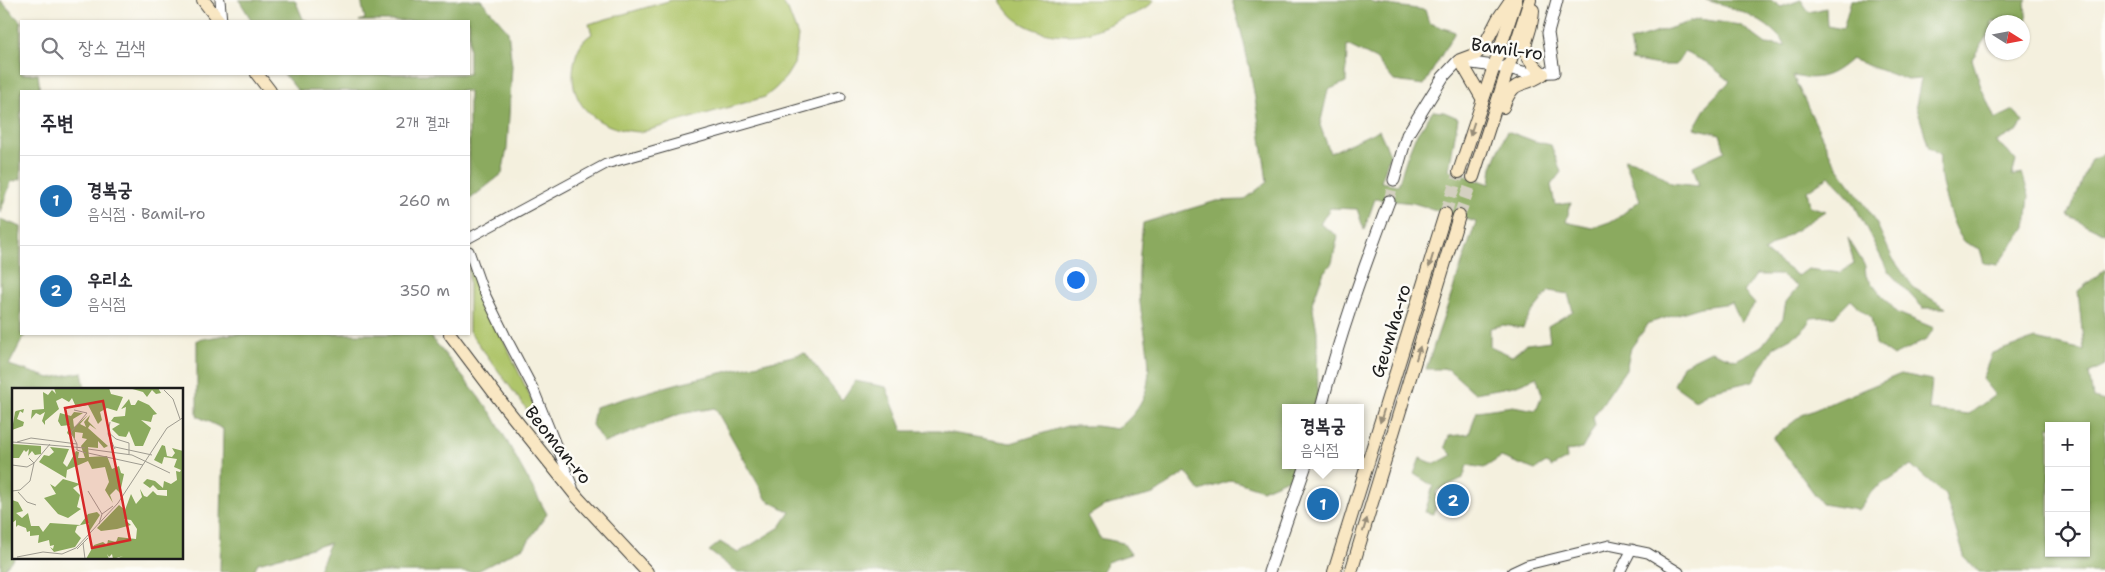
<!DOCTYPE html>
<html lang="ko">
<head>
<meta charset="utf-8">
<style>
	body { margin:0; font-family:"Shantell Sans","Poor Story",sans-serif; background:#f7f7f7; color:#2b2b33 }
	.controls { position:absolute; right:15px; bottom:15px; display:grid; overflow:hidden; border-radius:0px; box-shadow:0 1px 4px #0004 }
	.controls button { width:45px; height:45px; display:grid; place-items:center; padding:0; border:0; border-bottom:1px solid #e1e1e2; background:#fff; color:#2b2b33; font:25px sans-serif }
	.compass { position:absolute; left:1985px; top:15px; width:45px; height:45px; border-radius:50%; background:#fff; box-shadow:0 1px 4px #0004; rotate:101deg }
	.you { position:absolute; left:1075px; top:279px; width:18px; height:18px; margin:-12px; border:4px solid #fff; border-radius:50%; background:#1a73e8; box-shadow:0 0 0 8px #1a73e833 }
	.badge { display:grid; place-items:center; width:32px; height:32px; border-radius:50%; background:#1f6fb2; color:#fff; font-size:16px; font-weight:700 }
	.pin { position:absolute; translate:-50% -50%; border:2px solid #fff; box-shadow:0 1px 5px #0006 }
	.popup { position:absolute; left:1282px; top:404px; width:82px; height:65px; box-sizing:border-box; display:grid; place-content:center; border-radius:0px; background:#fff; filter:drop-shadow(0 1px 4px #0005); font-size:16px; white-space:nowrap; color:#7c7c81 }
	.popup b { font-size:19px; color:#2b2b33 }
	.popup::after { content:''; position:absolute; left:50%; top:100%; margin-left:-10px; border:10px solid transparent; border-top-color:#fff }
	.list { margin:0; padding:0; list-style:none }
	h2 { display:flex; justify-content:space-between; align-items:center; height:65px; margin:0; padding:0 20px; font-size:21px }
	h2 small { font-size:16px; font-weight:400; color:#7c7c81 }
	.list li { display:grid; grid-template-columns:32px 1fr auto; gap:15px; align-items:center; box-sizing:border-box; height:90px; padding:0 20px; border-top:1px solid #e1e1e2 }
	.list b { display:block; font-size:19px; white-space:nowrap }
	.list p { margin:0; font-size:16px; white-space:nowrap; color:#7c7c81 }
	.list em { font-size:16px; font-style:normal; color:#7c7c81 }
	.icon { flex:none; width:28px; height:28px; fill:none; stroke:currentColor; stroke-width:2; stroke-linecap:round; stroke-linejoin:round }
	.map { position:relative; flex:none; width:2105px; height:572px; overflow:hidden }
	.search { position:absolute; background:#fff; box-shadow:0 1px 4px #0004; left:20px; top:20px; width:450px; height:55px; display:flex; align-items:center; gap:12px; box-sizing:border-box; padding:0 18px; border-radius:0px; color:#7c7c81; font-size:19px }
	.panel { position:absolute; background:#fff; box-shadow:0 1px 4px #0004; left:20px; top:90px; width:450px; height:245px; border-radius:0px }
	.map>svg:first-child { display:block }
	.green { fill:#afc56a; stroke:#667043 }
	.forest { fill:#8baa5e; stroke:#54633d; fill-rule:evenodd }
	.lines { fill:none; stroke-linecap:round; stroke-linejoin:round }
	.tertiary-tunnel { stroke:#d4d0c1; stroke-width:11; stroke-dasharray:11 5.5; stroke-linecap:butt }
	.secondary-tunnel { stroke:#d4d0c1; stroke-width:12; stroke-dasharray:12 6; stroke-linecap:butt }
	.minor-casing { stroke:#3c3c39; stroke-width:11 }
	.tertiary-casing { stroke:#3c3c39; stroke-width:13 }
	.secondary-casing { stroke:#3c3c39; stroke-width:14 }
	.minor { stroke:#fff; stroke-width:9 }
	.tertiary { stroke:#fff; stroke-width:11 }
	.secondary { stroke:#f9e7c3; stroke-width:12 }
	.oneway { fill:#968c78 }
	.labels { text-anchor:middle; stroke-width:5; stroke-linejoin:round; paint-order:stroke }
	.street-label { font-size:18px; fill:#1c1c1c; stroke:#fdfcf7 }
	.inset-road { fill:none; stroke:#9e9b90; stroke-width:1 }
	.view { fill:#d62828; fill-opacity:0.15; stroke:#d62828; stroke-width:2.5 }
	.inset-edge { fill:none; stroke:#1c1c1c; stroke-width:2.5 }
</style>
</head>
<body>
<div class="map">
<svg width="2105" height="572" viewBox="0 0 2105 572">
	<rect width="100%" height="100%" fill="#fdfcf7"/>
	<filter id="ink" filterUnits="userSpaceOnUse"><feTurbulence type="fractalNoise" baseFrequency=".02" numOctaves="2"/><feDisplacementMap in="SourceGraphic" scale="10" xChannelSelector="R" yChannelSelector="G"/><feConvolveMatrix kernelMatrix="1 2 1 2 8 2 1 2 1" color-interpolation-filters="sRGB"/></filter>
	<filter id="wash" filterUnits="userSpaceOnUse"><feTurbulence type="fractalNoise" baseFrequency=".0096" numOctaves="4" result="noise"/><feDisplacementMap in="SourceGraphic" scale="20" xChannelSelector="R" yChannelSelector="G"/><feGaussianBlur stdDeviation="1.12" result="paint"/><feColorMatrix in="noise" values="0 0 0 0 0 0 0 0 0 0 0 0 0 0 0 0 0 1.4 0 .05"/><feComposite in="paint" operator="in"/></filter>
	<g filter="url(#wash)">
		<rect width="100%" height="100%" fill="#f4f0de"/>
		<g class="green">
			<path d="M 672,0 L 781,0 L 788,10 L 798,36 L 794,64 L 786,77 L 776,88 L 765,97 L 642,132 C 600,131 564,106 575,59 C 578,48 582,40 592,34 L 589,24 Z"/>
			<path d="M 1001,0 L 1154,0 C 1147,11 1133,14 1121,19 C 1109,24 1094,32 1081,34 C 1051,38 1014,29 1001,0 Z"/>
			<path d="M 469,267 L 538,413 L 533,418 L 469,331 Z"/>
		</g>
		<g class="forest">
			<path d="M 0,0 L 21,22 L 21,74 L 38,74 L 40,91 L 21,91 L 21,179 L 11,182 L 0,213 Z"/>
			<path d="M 239,0 L 295,0 L 303,19 L 308,21 L 252,21 Z"/>
			<path d="M 361,0 L 481,0 L 508,31 L 512,66 L 507,149 L 502,174 L 469,200 L 469,91 L 298,91 L 284,74 L 469,74 L 469,21 L 359,21 L 365,19 Z"/>
			<path d="M 1232,0 L 1370,0 L 1373,3 L 1425,10 L 1429,23 L 1455,32 L 1424,85 L 1394,81 L 1376,59 L 1347,45 L 1346,82 L 1328,90 L 1320,125 L 1330,153 L 1379,130 L 1390,154 L 1381,182 L 1398,185 L 1407,157 L 1415,137 L 1433,111 L 1444,112 L 1458,118 L 1449,170 L 1490,184 L 1492,167 L 1507,131 L 1534,141 L 1551,145 L 1561,172 L 1551,185 L 1555,205 L 1571,203 L 1566,222 L 1592,228 L 1615,220 L 1640,200 L 1624,159 L 1645,164 L 1671,183 L 1699,186 L 1693,166 L 1725,151 L 1720,134 L 1694,128 L 1709,102 L 1730,81 L 1706,62 L 1684,52 L 1676,65 L 1659,65 L 1631,60 L 1633,55 L 1630,41 L 1699,19 L 1740,25 L 1766,44 L 1786,46 C 1770,20 1735,8 1706,0 L 1771,0 L 1781,7 L 1801,0 L 1809,12 L 1826,8 L 1827,26 L 1843,29 L 1851,0 L 2027,0 L 2025,3 L 2027,24 L 2023,27 L 2022,22 L 1992,22 L 1992,28 L 1972,59 L 1981,87 L 1995,119 L 2014,110 L 2023,122 L 2018,130 L 1996,142 L 2007,150 L 2016,161 L 2012,176 L 2022,173 L 2029,196 L 2026,227 L 1997,265 L 1984,263 L 1980,249 C 1975,246 1969,245 1965,242 C 1952,231 1937,174 1940,156 L 1929,148 L 1916,105 L 1921,79 L 1907,80 L 1851,59 C 1832,76 1819,81 1793,76 L 1834,162 L 1873,216 L 1893,259 L 1914,288 L 1946,308 L 1923,308 L 1888,271 L 1853,202 L 1829,176 L 1807,191 L 1810,206 L 1825,211 L 1764,251 L 1798,276 L 1808,269 L 1840,273 L 1854,264 L 1848,238 L 1865,266 L 1866,276 L 1881,295 L 1898,313 L 1934,328 L 1926,340 L 1893,356 L 1876,344 L 1871,318 L 1851,300 L 1835,316 L 1811,318 L 1802,332 L 1774,347 L 1753,381 L 1711,391 L 1695,400 L 1674,385 L 1683,365 L 1711,351 L 1736,360 L 1761,347 L 1783,318 L 1786,302 L 1798,287 L 1781,275 L 1756,275 L 1744,292 L 1755,304 L 1741,323 L 1732,303 L 1701,307 L 1649,323 L 1631,348 L 1626,369 L 1593,417 L 1595,426 L 1582,449 L 1566,451 L 1567,459 L 1552,467 L 1546,463 L 1535,470 L 1501,457 L 1484,468 L 1467,465 L 1463,478 L 1436,491 L 1437,502 L 1434,514 L 1425,512 L 1433,486 L 1414,474 L 1420,458 L 1435,464 L 1452,455 L 1445,447 L 1449,436 L 1469,434 L 1477,411 L 1513,406 L 1536,410 L 1542,395 L 1537,377 L 1514,386 L 1475,393 L 1448,369 L 1426,369 L 1476,222 L 1413,203 L 1375,199 L 1364,230 L 1357,209 L 1330,208 L 1320,224 L 1338,236 L 1332,263 L 1324,272 L 1312,303 L 1317,331 L 1318,402 L 1316,408 L 1286,408 L 1286,465 L 1299,465 L 1290,478 L 1262,490 L 1232,480 L 1200,491 L 1186,472 L 1154,494 L 1104,506 L 1088,516 L 1100,538 L 1123,543 L 1131,554 L 1107,562 L 1102,572 L 737,572 L 709,551 L 720,542 L 738,553 L 780,527 L 790,512 L 767,500 L 715,408 L 680,414 L 604,443 L 592,425 L 595,407 L 679,383 L 805,353 L 842,400 L 855,381 L 886,387 L 903,431 L 939,431 L 1011,443 L 1067,426 L 1096,426 L 1117,429 C 1165,394 1146,351 1140,303 C 1137,276 1140,250 1143,223 L 1216,201 L 1244,200 L 1267,182 C 1259,121 1251,59 1232,0 ZM 1549,291 L 1568,294 L 1573,311 L 1548,326 L 1550,341 L 1527,344 L 1512,356 L 1490,346 L 1490,328 L 1503,325 L 1523,328 L 1529,316 Z"/>
			<path d="M 2105,154 L 2105,234 L 2068,216 L 2091,159 Z"/>
			<path d="M 0,219 L 21,227 L 21,334 L 25,334 L 9,365 L 50,378 L 82,372 L 85,389 L 14,390 L 14,558 L 1,572 Z"/>
			<path d="M 2105,269 L 2105,365 L 2089,373 L 2093,398 L 2105,401 L 2105,572 L 1979,572 L 1965,559 L 1945,495 L 1911,465 L 1873,490 L 1858,510 L 1822,504 L 1773,438 L 1802,415 L 1901,374 L 1932,380 L 1929,410 L 1969,414 L 1995,395 L 1982,379 L 1992,353 L 2035,339 L 2084,350 L 2078,291 ZM 2049,426 L 2086,426 L 2086,553 L 2049,553 Z"/>
			<path d="M 231,334 L 429,334 L 492,414 L 547,514 L 525,546 L 476,572 L 317,572 L 330,543 L 258,563 L 253,572 L 220,572 L 223,429 L 197,416 L 197,340 Z"/>
		</g>
	</g>
	<g filter="url(#ink)">
		<g class="lines">
			<path class="tertiary-tunnel" d="M 1389,201 L 1394,180"/>
			<g class="secondary-tunnel">
				<path d="M 1445,214 L 1459,172"/>
				<path d="M 1459,216 L 1473,177"/>
			</g>
			<defs>
				<g id="minor">
					<path d="M 220,0 L 222,21"/>
					<path d="M 469,238 L 606,164 L 841,97"/>
					<path d="M 469,251 L 482,288 L 505,335 L 534,390 L 573,487"/>
					<path d="M 1512,572 L 1527,565 L 1609,545 L 1648,553 L 1679,572"/>
					<path d="M 1620,572 L 1632,549"/>
				</g>
				<g id="tertiary">
					<path d="M 1394,180 L 1407,135 L 1443,77 L 1458,61 L 1508,68 L 1527,73 L 1554,72 L 1548,33 L 1557,0"/>
					<path d="M 1321,408 C 1339,337 1363,270 1389,201"/>
					<path d="M 1269,572 L 1306,465"/>
				</g>
				<g id="secondary">
					<path d="M 203,0 L 219,21"/>
					<path d="M 257,74 L 270,91"/>
					<path d="M 1482,98 L 1460,60 L 1476,54 L 1483,48 L 1498,19 L 1511,0"/>
					<path d="M 1503,107 C 1515,76 1520,90 1543,74 C 1511,45 1532,44 1533,10"/>
					<path d="M 1459,172 L 1516,0"/>
					<path d="M 1473,177 L 1530,0"/>
					<path d="M 450,334 L 505,407 L 578,498 L 647,572"/>
					<path d="M 1334,572 L 1445,214"/>
					<path d="M 1351,572 L 1459,216"/>
				</g>
			</defs>
			<use href="#minor" class="minor-casing"/>
			<use href="#tertiary" class="tertiary-casing"/>
			<use href="#secondary" class="secondary-casing"/>
			<use href="#minor" class="minor"/>
			<use href="#tertiary" class="tertiary"/>
			<use href="#secondary" class="secondary"/>
		</g>
		<defs><path id="oneway-solid" d="M-6-.8H1V-3.2L6.5 0L1 3.2V.8H-6Z" transform="scale(1.25)"/></defs>
		<g class="oneway">
			<use href="#oneway-solid" transform="translate(1472 129) rotate(108)"/>
			<use href="#oneway-solid" transform="translate(1431 261) rotate(107)"/>
			<use href="#oneway-solid" transform="translate(1418 353) rotate(-73)"/>
			<use href="#oneway-solid" transform="translate(1382 416) rotate(107)"/>
			<use href="#oneway-solid" transform="translate(1365 525) rotate(-73)"/>
		</g>
	</g>
	<g class="labels">
		<g class="street-label">
			<text transform="translate(1507 49) rotate(8)" y="6">Bamil-ro</text>
			<text transform="translate(1391 331) rotate(-73)" y="6">Geumha-ro</text>
			<text transform="translate(558 445) rotate(51)" y="6">Beoman-ro</text>
		</g>
	</g>
	<g transform="translate(12 388)">
		<rect width="171" height="171" fill="#f4f0de"/>
		<path d="M 42,0 L 97,0 L 99,6 L 111,9 L 105,23 L 95,20 L 88,24 L 90,32 L 86,36 L 76,17 L 64,19 L 60,10 L 57,14 L 50,10 L 44,13 L 47,21 L 33,33 L 33,37 L 30,33 L 33,24 L 28,27 L 24,25 L 19,31 L 20,22 L 32,21 L 31,4 L 36,7 L 40,2 L 44,6 ZM 117,0 L 146,0 L 149,5 L 144,6 L 140,2 L 135,9 L 131,4 ZM 117,11 L 119,17 L 123,17 L 126,12 L 137,17 L 145,26 L 141,27 L 139,34 L 129,32 L 139,40 L 131,58 L 123,58 L 117,43 L 114,49 L 107,48 L 100,41 L 108,36 L 99,33 L 102,29 L 113,28 L 114,19 L 109,21 ZM 12,21 L 11,25 L 8,23 L 5,31 L 12,34 L 11,38 L 0,42 L 3,24 L 4,23 ZM 62,24 L 71,25 L 61,31 L 62,39 L 76,27 L 68,36 L 74,39 L 72,34 L 78,27 L 76,33 L 85,42 L 78,37 L 76,40 L 96,58 L 92,60 L 86,53 L 86,60 L 76,59 L 77,69 L 95,68 L 100,81 L 107,78 L 109,85 L 112,86 L 108,105 L 104,101 L 98,107 L 101,115 L 93,102 L 97,94 L 93,79 L 80,81 L 76,73 L 55,82 L 54,90 L 27,74 L 32,67 L 37,68 L 42,64 L 38,59 L 57,61 L 51,75 L 55,79 L 64,63 L 67,64 L 66,70 L 73,70 L 69,58 L 75,51 L 70,50 L 71,45 L 63,44 L 63,51 L 58,45 L 60,50 L 55,45 L 58,37 L 49,38 L 46,33 L 48,25 L 59,28 ZM 0,56 L 29,58 L 29,66 L 23,67 L 20,63 L 16,68 L 17,61 L 14,64 L 12,62 L 7,70 L 0,70 ZM 150,57 L 153,58 L 155,68 L 160,69 L 163,65 L 160,60 L 171,63 L 171,171 L 104,171 L 111,168 L 101,171 L 100,166 L 97,169 L 95,166 L 97,171 L 74,171 L 82,157 L 91,154 L 95,157 L 96,152 L 104,154 L 106,149 L 124,151 L 125,141 L 119,132 L 112,131 L 119,137 L 105,141 L 89,143 L 85,140 L 107,117 L 113,122 L 119,106 L 124,116 L 130,109 L 128,101 L 132,108 L 135,109 L 141,103 L 145,107 L 155,108 L 155,102 L 146,102 L 141,97 L 138,100 L 131,95 L 135,91 L 143,93 L 151,100 L 152,93 L 159,96 L 165,92 L 164,83 L 168,84 L 169,82 L 162,79 L 165,71 L 152,69 L 150,76 L 142,72 ZM 51,91 L 68,96 L 61,100 L 68,107 L 65,119 L 69,121 L 56,130 L 46,126 L 32,110 L 44,106 L 38,96 L 43,99 ZM 0,112 L 6,114 L 11,123 L 4,125 L 10,130 L 16,125 L 19,138 L 27,138 L 31,144 L 38,135 L 68,137 L 76,126 L 85,124 L 88,127 L 77,144 L 77,135 L 65,138 L 63,144 L 69,150 L 63,159 L 42,164 L 38,159 L 41,161 L 42,157 L 38,158 L 37,152 L 26,155 L 27,147 L 18,148 L 18,143 L 15,144 L 14,140 L 6,137 L 4,139 L 4,132 L 0,135 Z" fill="#8baa5e"/>
		<path class="inset-road" d="M 152,2 L 161,11 L 168,31M 62,22 L 75,25 L 59,44 L 65,56M 98,34 L 96,46 L 103,61M 96,44 L 104,51 L 117,55 L 117,66M 0,54 L 73,60M 5,54 L 19,50 L 65,56 L 65,62 L 74,65M 103,59 L 140,67M 76,61 L 120,67 L 158,85M 76,65 L 131,77M 0,77 L 15,79 L 22,75 L 17,70M 0,103 L 8,102 L 18,93 L 22,75 L 38,56M 76,103 L 90,126M 6,104 L 15,114 L 24,117M 87,136 L 90,126 L 101,118M 0,143 L 0,163M 71,155 L 73,171M 65,161 L 76,150M 5,169 L 31,164 L 50,166 L 64,160 L 106,115 L 155,40 L 172,29"/>
		<path class="view" d="M 91,13 L 118,152 L 80,160 L 53,20 Z"/>
		<rect width="171" height="171" class="inset-edge"/>
	</g>
</svg>
<div class="controls">
<button>+</button>
<button>−</button>
<button><svg class="icon" aria-label="locate" viewBox="0 0 24 24"><circle cx="12" cy="12" r="6"/><path d="M12 2v4M12 18v4M2 12h4M18 12h4"/></svg></button>
</div>
<svg class="compass" viewBox="-18 -18 36 36"><path d="M0-13l5 13h-10z" fill="#e53935"/><path d="M0 13l5-13h-10z" fill="#7c7c81"/></svg>
<div class="you"></div>
<div class="pin badge" style="left:1323px;top:504px">1</div>
<div class="popup"><b>경복궁</b>음식점</div>
<div class="pin badge" style="left:1453px;top:500px">2</div>
<div class="search"><svg class="icon" aria-label="search" viewBox="0 0 24 24"><circle cx="10" cy="10" r="6"/><path d="M15 15l6 6"/></svg>장소 검색</div>
<section class="panel">
<h2>주변<small>2개 결과</small></h2>
<ul class="list">
<li><span class="badge">1</span><div><b>경복궁</b><p>음식점 · Bamil-ro</p></div><em>260 m</em></li>
<li><span class="badge">2</span><div><b>우리소</b><p>음식점</p></div><em>350 m</em></li>
</ul>
</section>
</div>
</body>
</html>
